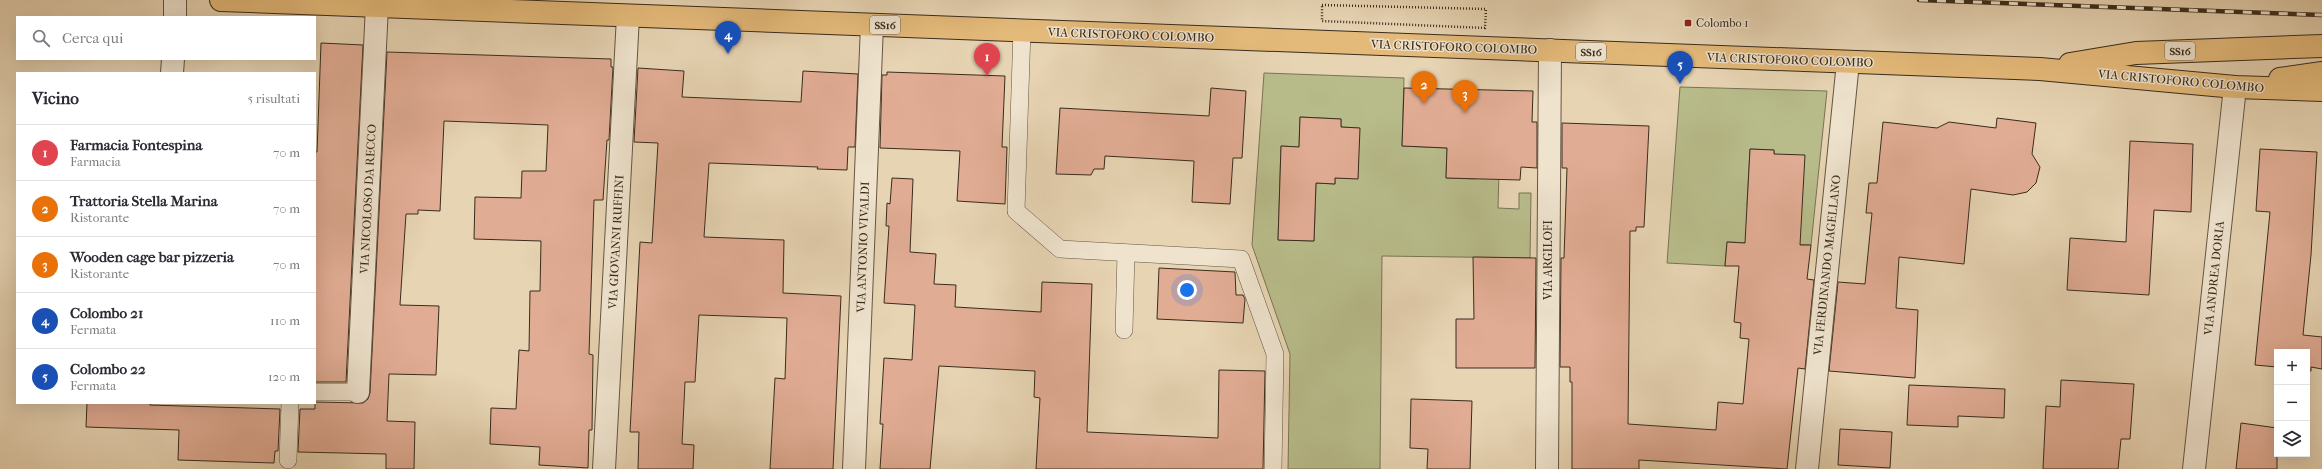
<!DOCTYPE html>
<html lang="it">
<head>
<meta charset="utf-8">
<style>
	body { margin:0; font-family:"IM FELL French Canon",serif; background:#f7f7f7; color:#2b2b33 }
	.controls { position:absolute; right:12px; bottom:12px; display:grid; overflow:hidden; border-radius:0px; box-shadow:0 4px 16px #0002 }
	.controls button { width:36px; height:36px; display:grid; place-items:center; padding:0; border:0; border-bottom:1px solid #e1e1e2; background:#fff; color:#2b2b33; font:20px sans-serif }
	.you { position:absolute; left:1187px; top:290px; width:14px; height:14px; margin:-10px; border:3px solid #fff; border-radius:50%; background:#1a73e8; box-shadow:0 0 0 6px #1a73e833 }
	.badge { display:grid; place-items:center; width:26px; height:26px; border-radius:50%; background:#ea580c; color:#fff; font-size:13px; font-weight:700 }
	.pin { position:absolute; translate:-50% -33px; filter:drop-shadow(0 1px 2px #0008) }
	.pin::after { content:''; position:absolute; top:21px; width:14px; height:12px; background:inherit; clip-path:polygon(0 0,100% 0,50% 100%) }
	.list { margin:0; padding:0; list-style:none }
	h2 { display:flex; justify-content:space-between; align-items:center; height:52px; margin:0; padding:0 16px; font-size:17px }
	h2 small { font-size:13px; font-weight:400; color:#7c7c81 }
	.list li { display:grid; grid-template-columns:26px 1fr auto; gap:12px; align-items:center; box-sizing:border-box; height:56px; padding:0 16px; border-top:1px solid #e1e1e2 }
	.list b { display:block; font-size:15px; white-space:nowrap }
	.list p { margin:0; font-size:13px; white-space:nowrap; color:#7c7c81 }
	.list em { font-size:13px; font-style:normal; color:#7c7c81 }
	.icon { flex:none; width:22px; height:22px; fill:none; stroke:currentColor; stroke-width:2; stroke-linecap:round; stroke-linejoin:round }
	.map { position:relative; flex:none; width:2322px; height:469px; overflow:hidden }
	.search { position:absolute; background:#fff; box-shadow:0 4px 16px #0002; left:16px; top:16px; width:300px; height:44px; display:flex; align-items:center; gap:10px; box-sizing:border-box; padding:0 14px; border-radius:0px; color:#7c7c81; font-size:15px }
	.panel { position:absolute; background:#fff; box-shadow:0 4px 16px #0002; left:16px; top:72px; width:300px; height:332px; border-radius:0px }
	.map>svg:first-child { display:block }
	.green { fill:#b8bc8b; stroke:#787454; fill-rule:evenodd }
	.building { fill:#e1ac94; stroke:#392c1c }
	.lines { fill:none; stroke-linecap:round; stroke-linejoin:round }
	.service-casing { stroke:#645642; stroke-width:18 }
	.minor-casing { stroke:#645642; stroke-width:24 }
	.primary-casing { stroke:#392c1c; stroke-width:24 }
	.path { stroke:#392c1c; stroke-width:2.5; stroke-dasharray:1 2; stroke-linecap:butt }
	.service { stroke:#efe3ce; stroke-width:17 }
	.minor { stroke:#efe3ce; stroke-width:22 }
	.primary { stroke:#e4ba7a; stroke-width:22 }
	.rail-casing { stroke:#392c1c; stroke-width:4.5 }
	.rail { stroke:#efe3ce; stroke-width:3; stroke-dasharray:9; stroke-linecap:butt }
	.poi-dot { fill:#8f2418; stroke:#efe3ce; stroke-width:1.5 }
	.labels { text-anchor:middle; stroke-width:3; stroke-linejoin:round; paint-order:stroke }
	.shield { fill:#efe3ce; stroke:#706351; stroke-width:1 }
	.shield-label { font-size:11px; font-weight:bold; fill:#392c1c }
	.poi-label { font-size:12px; fill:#392c1c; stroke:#efe3ce; text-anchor:start }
	.street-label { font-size:12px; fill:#392c1c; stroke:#efe3ce }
</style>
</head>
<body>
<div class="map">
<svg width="2322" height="469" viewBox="0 0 2322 469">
	<rect width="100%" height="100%" fill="#e7d4b3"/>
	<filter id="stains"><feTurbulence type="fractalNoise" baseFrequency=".005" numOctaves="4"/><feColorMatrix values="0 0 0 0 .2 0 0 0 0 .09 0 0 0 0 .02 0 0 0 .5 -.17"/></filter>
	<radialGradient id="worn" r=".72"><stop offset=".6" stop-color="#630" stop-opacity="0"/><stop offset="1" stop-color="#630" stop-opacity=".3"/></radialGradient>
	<g class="green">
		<path d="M 1264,73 L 1404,78 L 1402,146 L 1447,148 L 1446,178 L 1474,179 L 1499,172 L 1498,208 L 1519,209 L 1519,193 L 1531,193 L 1530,258 L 1382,256 L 1380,469 L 1288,469 L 1290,354 L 1252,245 ZM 1300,117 L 1341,119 L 1341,127 L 1359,128 L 1358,178 L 1335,178 L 1335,184 L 1316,183 L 1314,241 L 1278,240 L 1281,146 L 1299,147 Z"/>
		<path d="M 1680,87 L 1827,91 L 1811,245 L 1727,242 L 1725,266 L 1667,263 ZM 1750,149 L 1774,150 L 1774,154 L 1747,206 Z"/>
	</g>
	<g class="building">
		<path d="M 321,43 L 363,45 L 346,382 L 315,382 L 315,152 L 317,152 Z"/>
		<path d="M 387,52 L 611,59 L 611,67 L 613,67 L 609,140 L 607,140 L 603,200 L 594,200 L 589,354 L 593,355 L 592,430 L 589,430 L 588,468 L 539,465 L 540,447 L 490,444 L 491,408 L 516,409 L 519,350 L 529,351 L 530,291 L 540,291 L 541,241 L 474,239 L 475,197 L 521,198 L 522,171 L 546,171 L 548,125 L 524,124 L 444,121 L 440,211 L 418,210 L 418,214 L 406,214 L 400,305 L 439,306 L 436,375 L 389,374 L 387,421 L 415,422 L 414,469 L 386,469 L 386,454 L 298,452 L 300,409 L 315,409 L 315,402 L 363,403 L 368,399 L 370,393 Z"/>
		<path d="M 638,68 L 684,71 L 682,97 L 801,102 L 803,71 L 858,74 L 855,147 L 848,147 L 847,170 L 817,169 L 818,167 L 709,163 L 704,237 L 784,240 L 783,293 L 841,296 L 833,469 L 770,469 L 775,378 L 785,379 L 787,318 L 699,315 L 695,382 L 685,382 L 682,444 L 694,445 L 693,469 L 638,469 L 639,432 L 630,432 L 640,242 L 652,243 L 658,143 L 634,142 Z"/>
		<path d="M 887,72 L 1005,76 L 1002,147 L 1007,147 L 1005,204 L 957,201 L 960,151 L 880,148 L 882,75 L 887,75 Z"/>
		<path d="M 1211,88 L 1246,91 L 1242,158 L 1233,158 L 1230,204 L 1192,202 L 1194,161 L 1105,156 L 1104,169 L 1094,169 L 1091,175 L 1056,174 L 1060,108 L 1209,116 Z"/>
		<path d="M 1404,88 L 1533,91 L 1532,122 L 1537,122 L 1537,168 L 1521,167 L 1520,180 L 1446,178 L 1447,148 L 1402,146 Z"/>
		<path d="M 1300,117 L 1341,119 L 1341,127 L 1360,128 L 1358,179 L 1335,178 L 1335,184 L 1316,183 L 1314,241 L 1278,240 L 1281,146 L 1299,147 Z"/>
		<path d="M 1997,118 L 2036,123 L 2032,154 L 2040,167 L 2036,183 L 2027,192 L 2013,195 L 1971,189 L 1964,264 L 1899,257 L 1896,308 L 1918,310 L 1915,378 L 1829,371 L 1838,282 L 1865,284 L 1872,213 L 1866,213 L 1869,183 L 1877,183 L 1883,122 L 1937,128 L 1949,122 L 1996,128 Z"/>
		<path d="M 1562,123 L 1649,126 L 1644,227 L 1636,227 L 1636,231 L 1630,231 L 1628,424 L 1716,430 L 1718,402 L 1743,404 L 1749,339 L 1740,338 L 1741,323 L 1734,322 L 1739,266 L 1725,266 L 1727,242 L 1745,243 L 1750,149 L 1774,150 L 1774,154 L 1805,155 L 1800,245 L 1811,245 L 1807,279 L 1814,280 L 1805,369 L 1798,368 L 1787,469 L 1639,460 L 1639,469 L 1572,469 L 1572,382 L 1570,382 L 1570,367 L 1560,367 L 1561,258 L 1564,258 L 1567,168 L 1562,168 Z"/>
		<path d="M 2130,141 L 2193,144 L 2191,212 L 2154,210 L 2149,295 L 2067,290 L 2070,238 L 2126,242 Z"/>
		<path d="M 2260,149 L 2317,152 L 2311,255 L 2303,335 L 2322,337 L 2322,369 L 2311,367 L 2311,371 L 2307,371 L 2307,352 L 2277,352 L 2277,367 L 2255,365 L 2270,212 L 2256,211 Z"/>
		<path d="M 892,178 L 913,179 L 910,252 L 936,254 L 934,284 L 956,285 L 955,307 L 1041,312 L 1042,282 L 1092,284 L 1087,432 L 1218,438 L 1219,370 L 1265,371 L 1263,469 L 1036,469 L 1040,398 L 1034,397 L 1035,371 L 939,366 L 930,469 L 880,469 L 883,424 L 880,424 L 884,358 L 912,360 L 915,305 L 884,303 L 889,226 L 886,226 L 887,203 L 890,204 Z"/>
		<path d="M 1473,257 L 1536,258 L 1535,368 L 1456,368 L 1456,319 L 1474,319 Z"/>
		<path d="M 1159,268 L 1235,272 L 1236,295 L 1243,295 L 1245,299 L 1243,323 L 1157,319 Z"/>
		<path d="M 2061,380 L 2134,384 L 2130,439 L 2121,439 L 2118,469 L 2043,469 L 2046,406 L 2060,407 Z"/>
		<path d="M 1909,385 L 2005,389 L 2004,418 L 1958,416 L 1958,427 L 1907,425 Z"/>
		<path d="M 1411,399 L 1472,401 L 1470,469 L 1427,469 L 1428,449 L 1410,448 Z"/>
		<path d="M 87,403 L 150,403 L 150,405 L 280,409 L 278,451 L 275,451 L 274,463 L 178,460 L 179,430 L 86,427 Z"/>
		<path d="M 2241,423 L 2277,428 L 2277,469 L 2236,469 Z"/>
		<path d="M 1840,429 L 1892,432 L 1890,468 L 1838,465 Z"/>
	</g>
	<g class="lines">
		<defs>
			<g id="service">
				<path d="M 1022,30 L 1016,211 L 1060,249 L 1241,259 L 1275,354 L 1273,469"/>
				<path d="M 1124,330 L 1126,253"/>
				<path d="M 315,392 L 358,392"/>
				<path d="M 288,460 L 290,403"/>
			</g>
			<g id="minor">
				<path d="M 175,17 L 175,0"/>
				<path d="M 172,73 L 173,59"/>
				<path d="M 358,392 L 377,6"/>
				<path d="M 604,469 L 628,16"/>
				<path d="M 854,469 L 872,25"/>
				<path d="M 1547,469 L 1550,50"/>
				<path d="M 1807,469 L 1848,62"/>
				<path d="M 2194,469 L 2235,87"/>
			</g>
			<g id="primary">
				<path d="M 221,0 L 2040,69 L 2235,87 L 2322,90"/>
				<path d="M 2070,64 L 2136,53 L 2322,46"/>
				<path d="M 2280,79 L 2322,73"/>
			</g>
		</defs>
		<use href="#service" class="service-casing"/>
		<use href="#minor" class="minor-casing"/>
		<use href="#primary" class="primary-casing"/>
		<path class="path" d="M 1322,5 L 1486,9 L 1485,28 L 1322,21 Z"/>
		<use href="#service" class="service"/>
		<use href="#minor" class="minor"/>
		<use href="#primary" class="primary"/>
		<defs>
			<path id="rail" d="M 1919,0 L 2322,15"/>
		</defs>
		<use href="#rail" class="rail-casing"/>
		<use href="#rail" class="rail"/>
	</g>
	<rect class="poi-dot" x="1684" y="19" width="8" height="8" rx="2"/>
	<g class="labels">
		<g class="shield">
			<rect x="870" y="16" width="30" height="18" rx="3"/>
			<rect x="2165" y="42" width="30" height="18" rx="3"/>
			<rect x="1576" y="43" width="30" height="18" rx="3"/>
		</g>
		<g class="shield-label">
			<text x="885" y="29">SS16</text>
			<text x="2180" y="55">SS16</text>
			<text x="1591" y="56">SS16</text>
		</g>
		<g class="poi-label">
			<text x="1696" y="27">Colombo 1</text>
		</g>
		<g class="street-label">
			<text transform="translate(1131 35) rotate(2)" y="4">VIA CRISTOFORO COLOMBO</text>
			<text transform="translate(1454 47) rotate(2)" y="4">VIA CRISTOFORO COLOMBO</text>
			<text transform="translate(1790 60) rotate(2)" y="4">VIA CRISTOFORO COLOMBO</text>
			<text transform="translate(2181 81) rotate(5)" y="4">VIA CRISTOFORO COLOMBO</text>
			<text transform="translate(368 199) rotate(-87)" y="4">VIA NICOLOSO DA RECCO</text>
			<text transform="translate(616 242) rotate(-87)" y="4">VIA GIOVANNI RUFFINI</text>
			<text transform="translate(863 247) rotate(-88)" y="4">VIA ANTONIO VIVALDI</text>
			<text transform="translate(1548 260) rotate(-90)" y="4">VIA ARGILOFI</text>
			<text transform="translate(1827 265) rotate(-84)" y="4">VIA FERDINANDO MAGELLANO</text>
			<text transform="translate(2214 278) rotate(-84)" y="4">VIA ANDREA DORIA</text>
		</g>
	</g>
	<rect width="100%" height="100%" filter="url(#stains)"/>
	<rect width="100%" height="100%" fill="url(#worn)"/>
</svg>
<div class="controls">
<button>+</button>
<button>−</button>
<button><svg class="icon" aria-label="layers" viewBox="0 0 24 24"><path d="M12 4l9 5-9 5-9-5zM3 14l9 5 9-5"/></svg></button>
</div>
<div class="you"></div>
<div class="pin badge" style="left:987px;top:76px;background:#e0444e">1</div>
<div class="pin badge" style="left:1424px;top:104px;background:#e8710a">2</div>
<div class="pin badge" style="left:1465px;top:113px;background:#e8710a">3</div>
<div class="pin badge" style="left:728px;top:54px;background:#1a4fb4">4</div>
<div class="pin badge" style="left:1680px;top:84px;background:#1a4fb4">5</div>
<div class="search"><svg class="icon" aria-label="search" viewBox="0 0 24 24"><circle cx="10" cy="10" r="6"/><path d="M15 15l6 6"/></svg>Cerca qui</div>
<section class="panel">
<h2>Vicino<small>5 risultati</small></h2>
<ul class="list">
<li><span class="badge" style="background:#e0444e">1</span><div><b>Farmacia Fontespina</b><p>Farmacia</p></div><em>70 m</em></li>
<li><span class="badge" style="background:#e8710a">2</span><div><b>Trattoria Stella Marina</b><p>Ristorante</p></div><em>70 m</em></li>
<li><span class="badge" style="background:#e8710a">3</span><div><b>Wooden cage bar pizzeria</b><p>Ristorante</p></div><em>70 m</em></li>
<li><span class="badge" style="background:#1a4fb4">4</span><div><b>Colombo 21</b><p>Fermata</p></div><em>110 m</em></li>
<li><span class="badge" style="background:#1a4fb4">5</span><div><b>Colombo 22</b><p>Fermata</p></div><em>120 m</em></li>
</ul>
</section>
</div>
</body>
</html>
